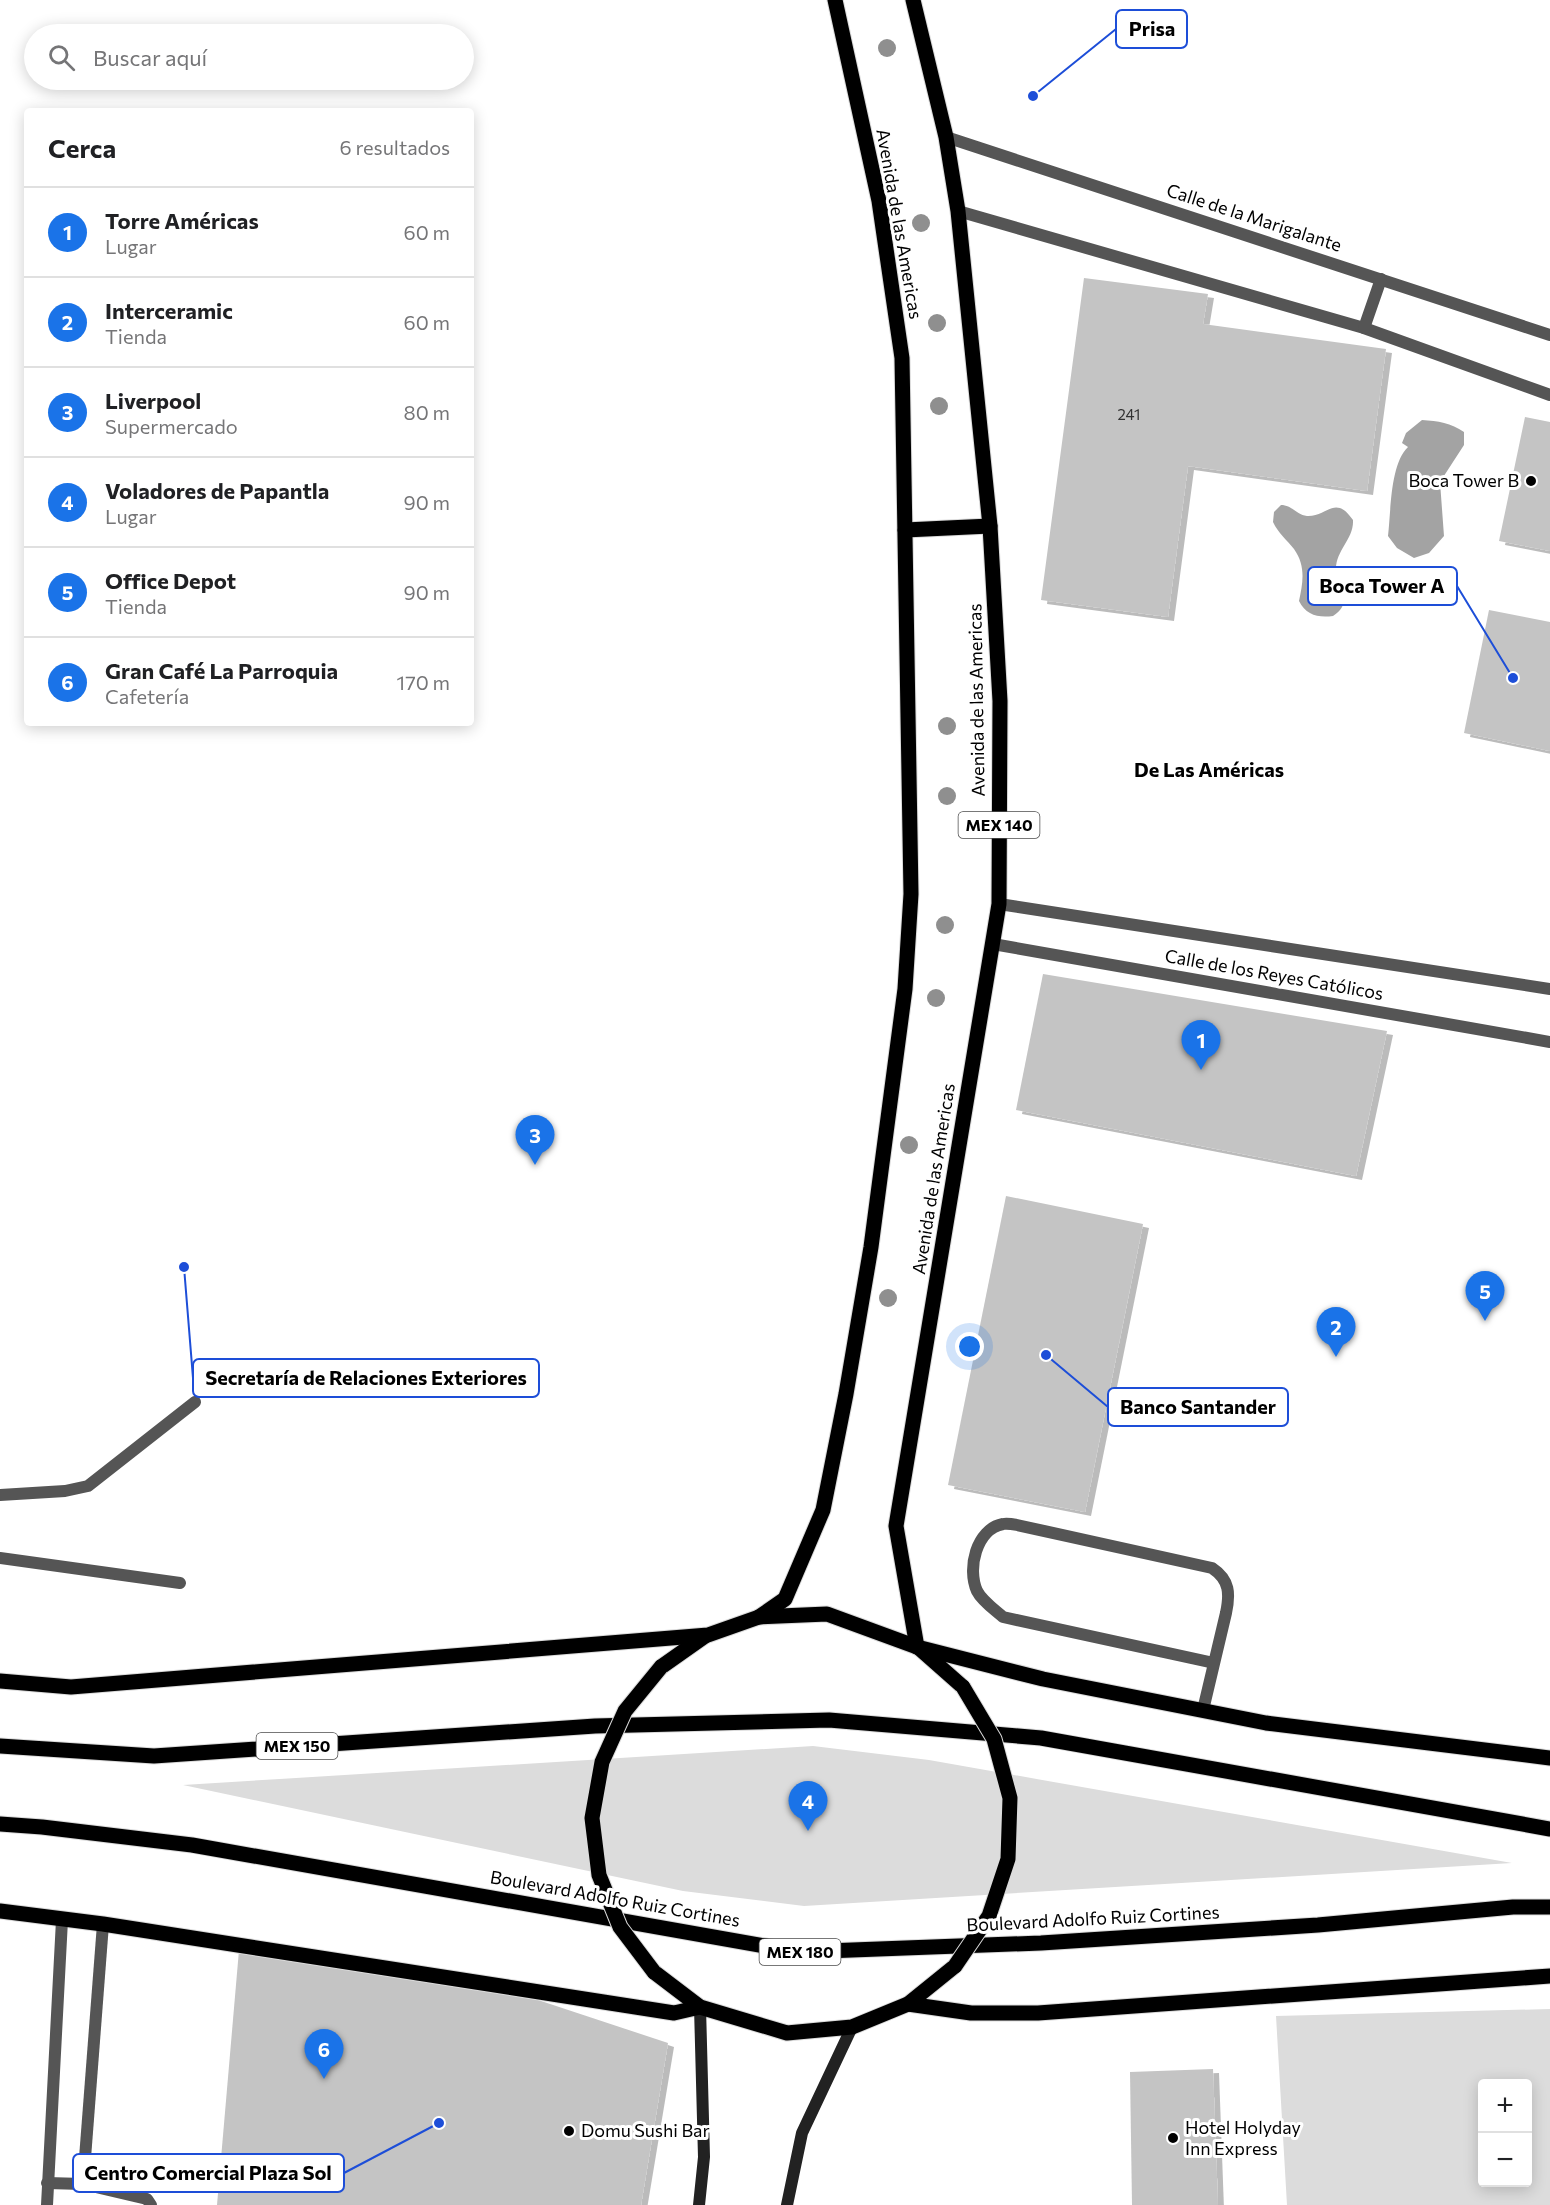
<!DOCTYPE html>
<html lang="es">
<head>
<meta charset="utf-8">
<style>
	body { margin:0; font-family:Commissioner,sans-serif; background:#f6f6f6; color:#202124 }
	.controls { position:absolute; right:18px; bottom:18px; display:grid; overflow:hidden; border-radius:6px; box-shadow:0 3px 15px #0003 }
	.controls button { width:54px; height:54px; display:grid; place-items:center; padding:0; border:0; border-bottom:2px solid #e0e0e0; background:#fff; color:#202124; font:30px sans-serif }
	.you { position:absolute; left:970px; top:1347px; width:21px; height:21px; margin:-15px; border:4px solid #fff; border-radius:50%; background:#1a73e8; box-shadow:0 0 0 9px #1a73e833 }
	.badge { display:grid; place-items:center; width:39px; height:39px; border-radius:50%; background:#1a73e8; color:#fff; font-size:20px; font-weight:700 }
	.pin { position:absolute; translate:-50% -50px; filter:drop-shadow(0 2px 3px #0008) }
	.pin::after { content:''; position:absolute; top:32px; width:21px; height:18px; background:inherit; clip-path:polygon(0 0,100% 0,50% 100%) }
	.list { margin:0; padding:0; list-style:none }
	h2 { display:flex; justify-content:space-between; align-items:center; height:78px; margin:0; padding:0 24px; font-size:26px }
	h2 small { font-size:20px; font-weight:400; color:#757577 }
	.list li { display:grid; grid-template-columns:39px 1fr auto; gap:18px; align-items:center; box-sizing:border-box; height:90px; padding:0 24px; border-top:2px solid #e0e0e0 }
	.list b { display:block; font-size:22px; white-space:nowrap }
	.list p { margin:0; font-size:20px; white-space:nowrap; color:#757577 }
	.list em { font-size:20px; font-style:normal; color:#757577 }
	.icon { flex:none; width:33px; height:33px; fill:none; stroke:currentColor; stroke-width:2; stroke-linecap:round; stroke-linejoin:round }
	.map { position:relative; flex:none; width:1550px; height:2205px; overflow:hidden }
	.search { position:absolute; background:#fff; box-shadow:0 3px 15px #0003; left:24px; top:24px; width:450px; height:66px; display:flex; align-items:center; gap:15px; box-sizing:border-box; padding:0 21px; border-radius:33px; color:#757577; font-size:22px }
	.panel { position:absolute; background:#fff; box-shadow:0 3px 15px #0003; left:24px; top:108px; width:450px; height:618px; border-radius:6px }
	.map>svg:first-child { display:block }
	.green { fill:#dcdcdc; fill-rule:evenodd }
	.water { fill:#a3a3a3 }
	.building { fill:#c4c4c4; filter:url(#shadow) }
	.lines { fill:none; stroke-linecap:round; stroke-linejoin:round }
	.primary-casing { stroke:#dbdbdb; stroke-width:17 }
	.service { stroke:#555; stroke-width:12 }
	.minor { stroke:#555; stroke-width:12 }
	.tertiary { stroke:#555; stroke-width:12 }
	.secondary { stroke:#222; stroke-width:12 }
	.primary { stroke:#000; stroke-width:15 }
	.primary-bridge-casing { stroke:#dbdbdb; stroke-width:17; stroke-linecap:butt }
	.primary-bridge { stroke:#000; stroke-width:15 }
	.tree { fill:#8f8f8f }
	.poi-dot { fill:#000; stroke:#fff; stroke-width:2 }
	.labels { text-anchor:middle; stroke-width:6; stroke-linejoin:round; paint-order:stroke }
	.number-label { font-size:15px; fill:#313131 }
	.shield { fill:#fff; stroke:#4c4c4c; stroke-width:1.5 }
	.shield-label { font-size:16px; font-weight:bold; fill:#000 }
	.street-label { font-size:18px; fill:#000; stroke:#fff }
	.poi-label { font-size:18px; fill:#000; stroke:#fff; text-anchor:start }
	.neighbourhood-label { font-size:20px; font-weight:bold; fill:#000; stroke:#fff }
	.leader { fill:none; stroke:#1d4ed8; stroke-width:2 }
	.callout-dot { fill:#1d4ed8; stroke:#fff; stroke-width:2 }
	.callout { fill:#fff; stroke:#1d4ed8; stroke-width:2 }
	.callout-label { font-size:20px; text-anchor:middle; font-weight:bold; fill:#000 }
</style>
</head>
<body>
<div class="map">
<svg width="1550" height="2205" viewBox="0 0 1550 2205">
	<defs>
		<filter id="shadow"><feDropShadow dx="6" dy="4" stdDeviation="0" flood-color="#0004"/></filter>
	</defs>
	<rect width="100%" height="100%" fill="#fff"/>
	<g class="green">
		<path d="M 813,1746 L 929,1760 L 1512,1863 L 804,1906 L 683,1891 L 183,1785 Z"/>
		<path d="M 1550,2009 L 1550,2205 L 1287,2205 L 1276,2016 ZM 1482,2084 L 1528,2084 L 1528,2182 L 1482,2182 Z"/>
	</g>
	<g class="water">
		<path d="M 1422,420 C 1438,421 1451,423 1464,432 L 1464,445 L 1440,482 L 1444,536 L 1429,553 L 1414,558 L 1397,548 L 1388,536 C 1391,511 1390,464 1408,447 L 1402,443 L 1406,433 Z"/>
		<path d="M 1281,505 C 1292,505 1297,515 1307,516 C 1327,517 1335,494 1353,520 C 1354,539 1336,550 1336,569 C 1335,587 1356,601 1333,616 C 1318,618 1306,615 1299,601 C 1303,582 1306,566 1294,549 C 1287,540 1278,533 1273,522 L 1274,512 Z"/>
	</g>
	<g class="building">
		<path d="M 1084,278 L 1208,294 L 1203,324 L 1386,349 L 1367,491 L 1188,466 L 1168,617 L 1041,600 Z"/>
		<path d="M 1525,417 L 1550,422 L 1550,551 L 1499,541 Z"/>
		<path d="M 1489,610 L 1550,622 L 1550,751 L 1464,733 Z"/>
		<path d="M 1043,974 L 1387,1031 L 1356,1176 L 1016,1110 Z"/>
		<path d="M 1006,1196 L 1143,1224 L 1085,1512 L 948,1485 Z"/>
		<path d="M 239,1950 L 538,2000 L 668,2043 L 641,2205 L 217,2205 Z"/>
		<path d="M 1213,2069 L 1218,2205 L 1132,2205 L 1130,2072 Z"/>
	</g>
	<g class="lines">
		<defs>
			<g id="primary">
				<path d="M 913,0 L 946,137 L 958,211 L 990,526 L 1000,701 L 999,904 L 896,1526 L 917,1647"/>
				<path d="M 905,530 L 990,526"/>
				<path d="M 759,1617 L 785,1599 L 823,1510 L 846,1394 L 871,1247 L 905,989 L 911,894 L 902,358 L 879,201 L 835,0"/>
				<path d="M 920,1649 L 963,1687"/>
				<path d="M 661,1667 L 705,1636"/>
				<path d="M 0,1681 L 71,1687 L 708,1635 L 759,1617 L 827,1614 L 917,1647 L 1043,1679 L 1266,1723 L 1550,1758"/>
				<path d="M 0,1746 L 154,1756 L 595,1726 L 829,1720 L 1041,1738 L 1550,1829"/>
				<path d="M 0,1824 L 42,1827 L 192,1845 L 799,1952 L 1041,1943 L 1318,1925 L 1513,1907 L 1550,1907"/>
				<path d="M 0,1911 L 103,1924 L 674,2013 L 700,2007"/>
				<path d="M 654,1972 L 700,2007 L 787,2033 L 852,2027 L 908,2004 L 955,1966"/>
				<path d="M 908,2004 L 971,2013 L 1038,2013 L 1550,1976"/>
			</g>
		</defs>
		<use href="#primary" class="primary-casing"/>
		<g class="service">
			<path d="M 0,1495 L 65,1491 L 88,1486 L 195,1402"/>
			<path d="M 0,1558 L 180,1583"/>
			<path d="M 1203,1710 L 1226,1613 C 1230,1594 1230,1580 1212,1568 L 1017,1525 C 1012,1524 1007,1523 1003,1524 C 976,1529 967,1569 977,1591 C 982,1601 995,1610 1003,1617 L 1214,1663"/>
			<path d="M 47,2183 L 83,2184 L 147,2199 L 151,2205"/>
			<path d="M 83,2184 L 103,1924"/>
			<path d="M 47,2205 L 62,1920"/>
		</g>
		<g class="minor">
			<path d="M 946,137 L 1550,335"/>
			<path d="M 958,211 L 1364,328 L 1550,395"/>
			<path d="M 999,904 L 1550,989"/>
			<path d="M 993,944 L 1550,1042"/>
		</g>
		<path class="tertiary" d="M 1364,328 L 1381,279"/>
		<g class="secondary">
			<path d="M 699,2205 L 704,2157 L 700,2007"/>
			<path d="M 787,2205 L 802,2133 L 852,2027"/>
		</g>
		<use href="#primary" class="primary"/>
		<defs>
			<g id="primary-bridge">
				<path d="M 955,1966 L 989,1916 L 1008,1859 L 1010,1798 L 994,1739 L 963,1687"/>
				<path d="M 654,1972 L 620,1927 L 599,1875 L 592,1818 L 602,1762 L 625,1711 L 661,1667"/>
			</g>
		</defs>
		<use href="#primary-bridge" class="primary-bridge-casing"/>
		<use href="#primary-bridge" class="primary-bridge"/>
	</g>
	<g class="tree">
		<circle cx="887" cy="48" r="9"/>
		<circle cx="921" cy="223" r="9"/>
		<circle cx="937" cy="323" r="9"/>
		<circle cx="939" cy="406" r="9"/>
		<circle cx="947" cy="726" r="9"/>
		<circle cx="947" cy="796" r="9"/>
		<circle cx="945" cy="925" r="9"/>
		<circle cx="936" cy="998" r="9"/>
		<circle cx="909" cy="1145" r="9"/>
		<circle cx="888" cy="1298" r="9"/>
	</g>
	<g class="poi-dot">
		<circle cx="1531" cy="481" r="6"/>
		<circle cx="569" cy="2131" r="6"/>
		<circle cx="1173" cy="2138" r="6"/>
	</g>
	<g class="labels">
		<g class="number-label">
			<text x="1129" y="420">241</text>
		</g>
		<g class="shield">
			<rect x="958.5" y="812" width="81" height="26" rx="4.5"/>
			<rect x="256.5" y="1733" width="81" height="26" rx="4.5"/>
			<rect x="759.5" y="1939" width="81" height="26" rx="4.5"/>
		</g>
		<g class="shield-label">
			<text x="999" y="831">MEX 140</text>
			<text x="297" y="1752">MEX 150</text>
			<text x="800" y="1958">MEX 180</text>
		</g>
		<g class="street-label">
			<text transform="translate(1254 218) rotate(18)" y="6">Calle de la Marigalante</text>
			<text transform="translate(899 224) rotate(80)" y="6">Avenida de las Americas</text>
			<text transform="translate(977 700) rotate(-91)" y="6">Avenida de las Americas</text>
			<text transform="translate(1274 975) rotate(10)" y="6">Calle de los Reyes Católicos</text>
			<text transform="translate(934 1179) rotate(-81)" y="6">Avenida de las Americas</text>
			<text transform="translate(615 1899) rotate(10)" y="6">Boulevard Adolfo Ruiz Cortines</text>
			<text transform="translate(1093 1919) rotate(-3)" y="6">Boulevard Adolfo Ruiz Cortines</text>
		</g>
		<g class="poi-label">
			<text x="1519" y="487" text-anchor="end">Boca Tower B</text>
			<text x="1185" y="2134">Hotel Holyday<tspan x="1185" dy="21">Inn Express</tspan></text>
			<text x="581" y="2137">Domu Sushi Bar</text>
		</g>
		<g class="neighbourhood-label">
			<text x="1209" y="777">De Las Américas</text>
		</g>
	</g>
	<path class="leader" d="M1033 96L1116 29M1513 678L1457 586M184 1267L193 1378M1046 1355L1108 1407M439 2123L344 2173"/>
	<g class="callout-dot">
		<circle cx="1033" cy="96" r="6"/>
		<circle cx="1513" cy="678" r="6"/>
		<circle cx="184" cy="1267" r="6"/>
		<circle cx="1046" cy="1355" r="6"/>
		<circle cx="439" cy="2123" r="6"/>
	</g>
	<g class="callout">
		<rect x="1116" y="10" width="71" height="38" rx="6"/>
		<rect x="1308" y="567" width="149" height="38" rx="6"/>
		<rect x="193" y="1359" width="346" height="38" rx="6"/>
		<rect x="1108" y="1388" width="180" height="38" rx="6"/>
		<rect x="73" y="2154" width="271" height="38" rx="6"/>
	</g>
	<g class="callout-label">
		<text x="1152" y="36">Prisa</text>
		<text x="1382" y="593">Boca Tower A</text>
		<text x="366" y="1385">Secretaría de Relaciones Exteriores</text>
		<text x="1198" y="1414">Banco Santander</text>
		<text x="208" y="2180">Centro Comercial Plaza Sol</text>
	</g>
</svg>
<div class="controls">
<button>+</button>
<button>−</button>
</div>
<div class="you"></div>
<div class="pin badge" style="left:1201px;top:1070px">1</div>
<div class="pin badge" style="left:1336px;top:1357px">2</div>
<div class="pin badge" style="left:535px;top:1165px">3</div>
<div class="pin badge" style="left:808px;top:1831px">4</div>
<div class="pin badge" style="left:1485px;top:1321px">5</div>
<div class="pin badge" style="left:324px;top:2079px">6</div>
<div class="search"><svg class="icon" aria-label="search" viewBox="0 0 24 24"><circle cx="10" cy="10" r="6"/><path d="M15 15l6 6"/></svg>Buscar aquí</div>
<section class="panel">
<h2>Cerca<small>6 resultados</small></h2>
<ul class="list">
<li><span class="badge">1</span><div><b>Torre Américas</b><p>Lugar</p></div><em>60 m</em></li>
<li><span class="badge">2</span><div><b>Interceramic</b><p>Tienda</p></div><em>60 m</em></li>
<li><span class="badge">3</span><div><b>Liverpool</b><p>Supermercado</p></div><em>80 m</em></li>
<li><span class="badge">4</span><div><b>Voladores de Papantla</b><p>Lugar</p></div><em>90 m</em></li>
<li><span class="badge">5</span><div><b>Office Depot</b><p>Tienda</p></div><em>90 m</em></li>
<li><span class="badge">6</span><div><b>Gran Café La Parroquia</b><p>Cafetería</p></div><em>170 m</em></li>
</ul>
</section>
</div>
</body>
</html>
